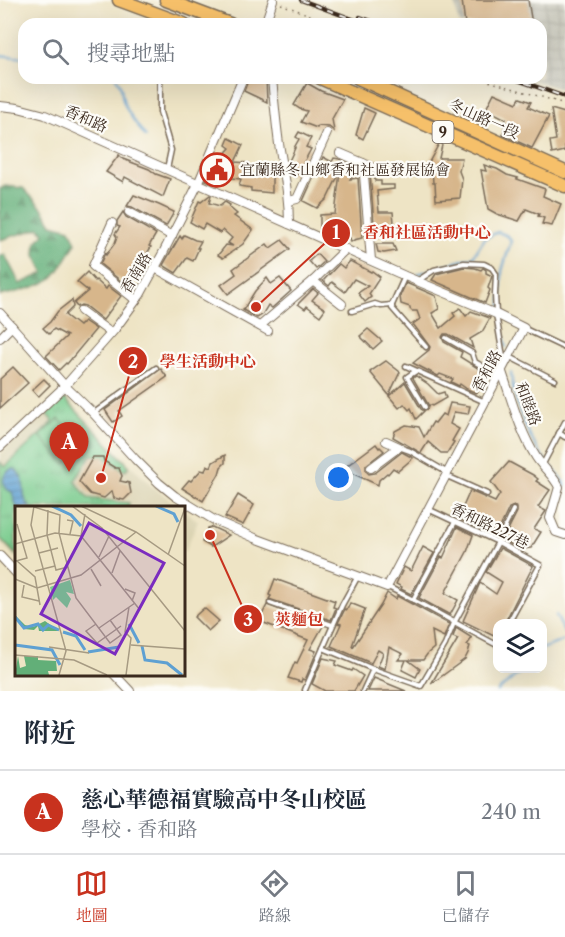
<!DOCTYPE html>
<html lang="zh-TW">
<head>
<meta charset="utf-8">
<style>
	body { margin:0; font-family:"Libre Caslon Text","Noto Serif TC",serif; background:#f2f2f3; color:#1f2937 }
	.controls { position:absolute; right:18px; bottom:18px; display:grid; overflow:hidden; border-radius:12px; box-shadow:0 6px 24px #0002 }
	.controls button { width:54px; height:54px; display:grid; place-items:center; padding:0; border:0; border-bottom:2px solid #e0e1e3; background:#fff; color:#1f2937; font:30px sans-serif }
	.you { position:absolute; left:339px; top:478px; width:21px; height:21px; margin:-15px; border:4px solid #fff; border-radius:50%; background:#1a73e8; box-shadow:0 0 0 9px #1a73e833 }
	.badge { display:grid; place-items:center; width:39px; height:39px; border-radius:50%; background:#c8321e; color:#fff; font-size:20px; font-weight:700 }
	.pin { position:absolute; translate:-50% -50px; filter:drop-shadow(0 2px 3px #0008) }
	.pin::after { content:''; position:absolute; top:32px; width:21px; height:18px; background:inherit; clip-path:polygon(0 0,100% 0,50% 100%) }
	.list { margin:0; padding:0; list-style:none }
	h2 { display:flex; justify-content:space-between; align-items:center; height:78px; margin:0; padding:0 24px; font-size:26px }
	h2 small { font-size:20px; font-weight:400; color:#747a83 }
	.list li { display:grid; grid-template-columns:39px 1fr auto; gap:18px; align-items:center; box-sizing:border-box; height:84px; padding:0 24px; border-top:2px solid #e0e1e3 }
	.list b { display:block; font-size:22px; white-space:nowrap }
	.list p { margin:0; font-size:20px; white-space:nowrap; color:#747a83 }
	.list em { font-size:20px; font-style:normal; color:#747a83 }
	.icon { flex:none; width:33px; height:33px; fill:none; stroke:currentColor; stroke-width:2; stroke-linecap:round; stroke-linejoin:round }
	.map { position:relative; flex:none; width:565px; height:691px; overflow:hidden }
	.search { position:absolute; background:#fff; box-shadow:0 6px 24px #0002; left:18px; right:18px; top:18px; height:66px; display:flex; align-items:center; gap:15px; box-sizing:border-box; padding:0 21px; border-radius:18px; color:#747a83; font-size:22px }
	.sheet { height:162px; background:#fff }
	nav { display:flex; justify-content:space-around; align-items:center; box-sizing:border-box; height:84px; border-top:2px solid #e0e1e3; background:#fff; font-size:16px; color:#747a83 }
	nav a { display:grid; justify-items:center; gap:3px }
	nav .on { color:#c8321e }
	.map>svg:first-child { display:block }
	.built { fill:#dcd4b4 }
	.industrial { fill:url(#industrial-grid) }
	.grass { fill:url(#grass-tufts); stroke:#5a7a56; stroke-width:1.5 }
	.forest { fill:url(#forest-firs); stroke:#4e6c4b; stroke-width:1.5 }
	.pitch { fill:#79cb8d; stroke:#5a7a56; stroke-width:1.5 }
	.water { fill:url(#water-rules); stroke:#4c6578; stroke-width:1.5 }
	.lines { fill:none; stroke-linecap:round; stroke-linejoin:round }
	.stream { stroke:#5ea0d2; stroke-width:2 }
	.building { fill:#d7b68b }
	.lane-casing { stroke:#7a6b58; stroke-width:7 }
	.street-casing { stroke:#7a6b58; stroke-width:10 }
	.primary-casing { stroke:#7a6b58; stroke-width:15 }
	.path { stroke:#7a6b58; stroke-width:1.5; stroke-dasharray:1.5 4.5; stroke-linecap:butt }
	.lane { stroke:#fff; stroke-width:4 }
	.street { stroke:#fff; stroke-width:8 }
	.primary { stroke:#f6c06b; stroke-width:12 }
	.rail-casing { stroke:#3b2a1e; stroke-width:4.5 }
	.rail { stroke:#fdfcf7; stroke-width:2; stroke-dasharray:7; stroke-linecap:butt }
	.labels { text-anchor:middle; stroke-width:4.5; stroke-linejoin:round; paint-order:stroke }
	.shield { fill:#fdfcf7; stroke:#75695f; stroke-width:1.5 }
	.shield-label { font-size:14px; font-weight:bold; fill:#3b2a1e }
	.street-label { font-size:15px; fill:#3b2a1e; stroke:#fdfcf7 }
	.poi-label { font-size:15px; fill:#3b2a1e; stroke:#fdfcf7; text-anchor:start }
	.inset-river { fill:none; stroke:#5ea0d2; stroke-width:3 }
	.inset-road { fill:none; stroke:#a69a82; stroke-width:1.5 }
	.view { fill:#7b2cbf; fill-opacity:0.15; stroke:#7b2cbf; stroke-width:3 }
	.inset-edge { fill:none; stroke:#3b2a1e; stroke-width:3 }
	.leader { fill:none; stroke:#c8321e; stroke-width:2 }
	.callout-dot { fill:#c8321e; stroke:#fdfcf7; stroke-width:2 }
	.mark-label { font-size:18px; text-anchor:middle; font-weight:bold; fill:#fff }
	.callout-label { font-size:16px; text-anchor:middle; font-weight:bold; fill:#c8321e; stroke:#fdfcf7; stroke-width:4.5; stroke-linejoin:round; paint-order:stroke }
</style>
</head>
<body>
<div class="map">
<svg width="565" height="691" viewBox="0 0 565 691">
	<defs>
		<pattern id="industrial-grid" width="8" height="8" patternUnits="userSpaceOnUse" patternTransform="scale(1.5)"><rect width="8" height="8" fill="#c6c5b8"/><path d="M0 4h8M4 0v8" fill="none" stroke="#aba99e"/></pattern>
		<pattern id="grass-tufts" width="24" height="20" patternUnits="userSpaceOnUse" patternTransform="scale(1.5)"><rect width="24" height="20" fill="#79cb8d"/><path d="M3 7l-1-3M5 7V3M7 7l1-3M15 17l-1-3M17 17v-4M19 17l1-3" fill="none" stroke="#6aae79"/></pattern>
		<pattern id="forest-firs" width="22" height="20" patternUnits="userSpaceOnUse" patternTransform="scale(1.5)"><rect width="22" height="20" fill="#62af78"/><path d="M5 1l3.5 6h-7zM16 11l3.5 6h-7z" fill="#528f62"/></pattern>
		<pattern id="water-rules" width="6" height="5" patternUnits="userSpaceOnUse" patternTransform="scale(1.5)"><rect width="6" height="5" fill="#5ea0d2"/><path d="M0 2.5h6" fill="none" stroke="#4f83aa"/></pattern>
	</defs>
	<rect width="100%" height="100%" fill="#fdfcf7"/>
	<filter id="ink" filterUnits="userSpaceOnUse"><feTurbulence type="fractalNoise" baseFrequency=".0167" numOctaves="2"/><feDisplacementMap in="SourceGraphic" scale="12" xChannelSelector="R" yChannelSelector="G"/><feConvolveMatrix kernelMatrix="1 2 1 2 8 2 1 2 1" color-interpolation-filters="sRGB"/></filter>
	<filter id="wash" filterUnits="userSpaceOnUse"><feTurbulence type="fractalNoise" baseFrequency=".008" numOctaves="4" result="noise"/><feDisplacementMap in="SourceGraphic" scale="24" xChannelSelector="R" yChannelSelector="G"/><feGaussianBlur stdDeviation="1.35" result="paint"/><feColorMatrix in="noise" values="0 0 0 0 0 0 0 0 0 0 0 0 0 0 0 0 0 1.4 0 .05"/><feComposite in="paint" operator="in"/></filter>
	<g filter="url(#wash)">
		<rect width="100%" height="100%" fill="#eee4c5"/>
		<g class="built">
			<path d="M 64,395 L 151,486 L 181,508 L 16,508 L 16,559 L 0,542 L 0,455 Z"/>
			<path d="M 183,510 L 198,521 L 186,549 L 183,553 Z"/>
		</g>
		<path class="industrial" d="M 454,0 L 565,0 L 565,91 L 529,78 L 541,78 L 541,24 L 459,24 Z"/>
		<path class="grass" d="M 64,398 L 129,466 L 125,471 L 106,459 L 105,456 L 91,455 L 75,481 L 88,498 L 129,503 L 128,508 L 16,508 L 16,555 L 0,538 L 0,462 L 5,467 L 53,422 L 47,414 Z"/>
		<path class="forest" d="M 5,186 L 23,188 L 42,208 L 52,224 L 70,229 L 76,243 C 70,252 59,273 51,279 C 39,287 14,293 0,296 L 0,256 L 5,255 L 20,284 L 44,273 L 35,255 L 36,242 L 44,234 L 40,228 L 0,240 L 0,189 Z"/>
		<path class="pitch" d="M 59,419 L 84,446 L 65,464 L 40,436 Z"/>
		<path class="water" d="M 15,469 C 31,484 17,495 31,508 L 17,508 L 12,492 C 0,488 0,470 15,469 Z"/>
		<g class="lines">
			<g class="stream">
				<path d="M 0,55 L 24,58"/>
				<path d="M 116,78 C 124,90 120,89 123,100 C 127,114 138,126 146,137"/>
				<path d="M 442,266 L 473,257 L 485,238 L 498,232 L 508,236 L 511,241 L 502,271 L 501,309"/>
				<path d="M 418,274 L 431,270"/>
				<path d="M 502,327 L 506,347"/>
				<path d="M 511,373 C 513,398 526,431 539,452 C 547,464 559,473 565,486"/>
				<path d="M 556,615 L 565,634"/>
				<path d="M 542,649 L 565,640"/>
				<path d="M 498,691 L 525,668"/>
			</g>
		</g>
		<g id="blocks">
			<g class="building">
				<path d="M 462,0 L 528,0 L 532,24 L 465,24 Z"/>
				<path d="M 249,78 L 266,78 L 267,102 L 244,91 Z"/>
				<path d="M 307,83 L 321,91 L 343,99 L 332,119 L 334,131 L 329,127 L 318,126 L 317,128 L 301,122 L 307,111 L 300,109 L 294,105 Z"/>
				<path d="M 494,93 L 517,103 L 520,98 L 531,102 L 528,107 L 549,116 L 532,148 L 503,135 L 506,119 L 486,109 Z"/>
				<path d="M 364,108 L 375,113 L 363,139 L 356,135 Z"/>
				<path d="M 551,109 L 565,113 L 565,151 L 552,154 L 550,141 L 556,140 Z"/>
				<path d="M 299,132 L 311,138 L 306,147 L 311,149 L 296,177 L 290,174 L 288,163 L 295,148 L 294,148 L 299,139 L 296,137 Z"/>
				<path d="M 229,138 L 243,145 L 235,162 L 249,163 L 248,169 L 250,169 L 250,175 L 272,172 L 272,193 L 251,191 L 251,188 L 239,186 L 241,179 L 221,177 L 218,185 L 206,180 L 215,158 L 219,160 L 230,148 L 226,145 Z"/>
				<path d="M 441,140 L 443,141 L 439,158 L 462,158 L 459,171 L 462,179 L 460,198 L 436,200 L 435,183 L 433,183 L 432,169 L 433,167 L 428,164 Z"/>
				<path d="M 119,155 L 123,159 L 149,169 L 156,174 L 170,179 L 163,197 L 125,177 L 123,182 L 106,172 Z"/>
				<path d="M 323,157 L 332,162 L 334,158 L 339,159 L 357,167 L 350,179 L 358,178 L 362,238 L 354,240 L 351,242 L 350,238 L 345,239 L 345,236 L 338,236 L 338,231 L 325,232 L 320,230 L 320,215 L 335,214 L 340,172 L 327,199 L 317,208 L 303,201 Z"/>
				<path d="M 484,165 L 497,169 L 507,175 L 518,178 L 517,179 L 545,189 L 543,196 L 561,204 L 552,226 L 542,224 L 544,218 L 538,216 L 539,214 L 526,209 L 519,221 L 497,214 L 488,209 L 481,170 L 486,171 Z"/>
				<path d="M 370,173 L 374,175 L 375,181 L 381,181 L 381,185 L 394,185 L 394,189 L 377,191 L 379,212 L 393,212 L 395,233 L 375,237 Z"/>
				<path d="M 134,195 L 159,205 L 174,212 L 166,226 L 132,207 L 127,206 Z"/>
				<path d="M 210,195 L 211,196 L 209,203 L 220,206 L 225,202 L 230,205 L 229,207 L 237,214 L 234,216 L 253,230 L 243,244 L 223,258 L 218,255 L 226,245 L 233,246 L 228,243 L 232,238 L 223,230 L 220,233 L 205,224 L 202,229 L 190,222 L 199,201 L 201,202 Z"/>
				<path d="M 123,212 L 126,217 L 156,234 L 149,246 L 151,247 L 127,286 L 100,264 L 105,253 L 106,255 L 115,243 L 117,237 L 115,234 L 120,227 L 117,226 L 117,221 Z"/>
				<path d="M 184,235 L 195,240 L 201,241 L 197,248 L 199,248 L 193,261 L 187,258 L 176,273 L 163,265 L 180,236 L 182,239 Z"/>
				<path d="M 282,240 L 290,249 L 228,294 L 221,285 L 236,274 L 233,269 L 267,244 L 270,248 Z"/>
				<path d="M 376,244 L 393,244 L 396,251 L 384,253 L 378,252 Z"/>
				<path d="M 317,254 L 324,262 L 316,269 L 309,261 Z"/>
				<path d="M 350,261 L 371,272 L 372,271 L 380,277 L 369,294 L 371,297 L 365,302 L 358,293 L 368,286 L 354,279 L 345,292 L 332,282 L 329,286 L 323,281 L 339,264 L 344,268 Z"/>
				<path d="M 464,267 L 475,268 L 481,270 L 483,268 L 486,270 L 486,273 L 492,276 L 488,288 L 490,290 L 485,303 L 432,280 L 436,274 Z"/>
				<path d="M 87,272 L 95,281 L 96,280 L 106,289 L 108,286 L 121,296 L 103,320 L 85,306 L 81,305 L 77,307 L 74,303 L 88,291 L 77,282 Z"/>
				<path d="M 267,278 L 271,284 L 280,278 L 291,291 L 272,308 L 268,305 L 262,315 L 257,318 L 243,310 L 255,291 Z"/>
				<path d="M 406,283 L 436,296 L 439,309 L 432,313 L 441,328 L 455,316 L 453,313 L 460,308 L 466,316 L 471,311 L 490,318 L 482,332 L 470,339 L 473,348 L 448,334 L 444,334 L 442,337 L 444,342 L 462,352 L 460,357 L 489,375 L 478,392 L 476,393 L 467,389 L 460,384 L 459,386 L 451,382 L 453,379 L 440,374 L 438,376 L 413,363 L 429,350 L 430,347 L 413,324 L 420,319 L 417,311 L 412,311 L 410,309 L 410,307 L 401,304 L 400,296 Z"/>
				<path d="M 313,289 L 318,293 L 312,300 L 325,309 L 320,316 L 307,306 L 305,309 L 298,304 Z"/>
				<path d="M 72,300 L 73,307 L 65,315 L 79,326 L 84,321 L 96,329 L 67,364 L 66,363 L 59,370 L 46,356 L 67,336 L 54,329 L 49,334 L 43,328 L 50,322 L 58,311 Z"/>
				<path d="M 368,329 L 382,341 L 373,349 L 360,336 Z"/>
				<path d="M 386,361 L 400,372 L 389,395 L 370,372 Z"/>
				<path d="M 13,367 L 28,383 L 0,408 L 0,379 Z"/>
				<path d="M 161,369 L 167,377 L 119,411 L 122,416 L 113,422 L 105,410 Z"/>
				<path d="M 416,376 L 428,384 L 438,394 L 444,392 L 446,398 L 432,406 L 430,405 L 429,406 L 413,378 Z"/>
				<path d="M 44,379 L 50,385 L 38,397 L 32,390 Z"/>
				<path d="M 405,382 L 421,409 L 424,411 L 416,419 L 411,408 L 409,410 L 404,404 L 399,408 L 389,396 Z"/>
				<path d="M 450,403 L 470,406 L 468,414 L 454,412 L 450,424 L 459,429 L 452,441 L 454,442 L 447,453 L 441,453 L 428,442 L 421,453 L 393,437 L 395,431 L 406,425 L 419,427 L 424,437 L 433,422 L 435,423 L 442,414 L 446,416 Z"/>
				<path d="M 376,444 L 379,448 L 380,447 L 384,451 L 366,465 L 366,471 L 369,474 L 375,473 L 402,452 L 413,458 L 398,471 L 393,468 L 388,474 L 387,473 L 379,480 L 378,485 L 356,475 L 344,468 Z"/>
				<path d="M 225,455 L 225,463 L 221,467 L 219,474 L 203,501 L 182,488 L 189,480 L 191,481 L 201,470 L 205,471 L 207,465 L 211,467 L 213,462 Z"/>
				<path d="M 93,457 L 103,457 L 104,461 L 115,468 L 119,468 L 122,476 L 120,481 L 129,483 L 131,493 L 124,500 L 114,498 L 112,491 L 104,498 L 90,494 L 79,482 Z"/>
				<path d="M 509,462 L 533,475 L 538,479 L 536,481 L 550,490 L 538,507 L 546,511 L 534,529 L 541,532 L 531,548 L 520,549 L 503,540 L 517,512 L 517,508 L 514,506 L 509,508 L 497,534 L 481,525 L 479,528 L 458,518 L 470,491 L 495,502 L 500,494 L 491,482 Z"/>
				<path d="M 238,495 L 254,505 L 243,525 L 225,517 Z"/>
				<path d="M 212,527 L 229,535 L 211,547 L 202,542 L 208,528 Z"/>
				<path d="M 457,527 L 473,535 L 467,552 L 445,593 L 458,600 L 450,615 L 419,598 L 441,557 L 443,558 Z"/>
				<path d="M 423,547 L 434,553 L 411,594 L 401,589 L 402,587 L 396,584 L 404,567 L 411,571 Z"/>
				<path d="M 500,548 L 533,566 L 504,624 L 498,624 L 498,638 L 463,621 L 480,583 L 496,594 L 502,582 L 486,572 Z"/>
				<path d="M 275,579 L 335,601 L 333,607 L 336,608 L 331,620 L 269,599 L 271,596 L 269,595 Z"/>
				<path d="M 387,593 L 396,599 L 397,596 L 449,624 L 444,637 L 432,631 L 434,648 L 428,653 L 423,660 L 408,660 L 420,669 L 416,677 L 402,670 L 406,660 L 398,660 L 403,654 L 389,647 L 385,669 L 378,666 L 383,653 L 378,650 L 371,663 L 331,646 L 341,624 L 338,623 L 345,609 L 347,610 L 350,603 L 365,609 L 352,646 L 353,647 L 381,605 Z"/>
				<path d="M 267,605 L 323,626 L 310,649 L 316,651 L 314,655 L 315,656 L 305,680 L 302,679 L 301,682 L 288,678 L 295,662 L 297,663 L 308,640 L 259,621 Z"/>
				<path d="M 204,608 L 219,621 L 208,631 L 194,617 Z"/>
				<path d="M 456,628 L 472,638 L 467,645 L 470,646 L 468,653 L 465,659 L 431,684 L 458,639 L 453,637 Z"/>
				<path d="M 323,658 L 337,661 L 335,665 L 352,671 L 353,669 L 363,676 L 354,691 L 325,691 L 312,684 Z"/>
				<path d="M 374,678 L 406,691 L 368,691 Z"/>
			</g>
		</g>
	</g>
	<g filter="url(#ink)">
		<use href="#blocks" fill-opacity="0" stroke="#7a6b58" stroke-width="1.5"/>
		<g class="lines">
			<defs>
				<g id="lane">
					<path d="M 160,78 L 160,112 L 171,150 L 167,169"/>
					<path d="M 405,276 L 392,305 L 392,308 L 426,347"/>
					<path d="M 419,280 L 434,270 L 464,263 L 484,264 L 492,268 L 496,274 L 495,294 L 496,314 L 504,363"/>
					<path d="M 352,311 L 375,304 L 381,306 L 392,305"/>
					<path d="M 525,329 L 565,348"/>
					<path d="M 446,338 L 472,353 L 475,362 L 500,376"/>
					<path d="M 510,357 L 555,380"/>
					<path d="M 406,366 L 485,402"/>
					<path d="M 416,371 L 407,377 L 425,407"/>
					<path d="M 94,413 L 156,368"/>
					<path d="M 559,433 L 565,437"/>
					<path d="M 399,447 L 410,451 L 448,473"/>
					<path d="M 543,464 L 565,422"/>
					<path d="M 447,476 L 487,494"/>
					<path d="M 430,510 L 498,542 L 540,565 L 508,624"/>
					<path d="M 358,576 L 342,605 L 323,648 L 373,669 L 421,686 L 445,645 L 454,623 L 498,542 L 513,510"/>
					<path d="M 388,587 C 425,605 460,626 497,645 L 498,644"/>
					<path d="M 413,600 L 455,522"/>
					<path d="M 270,603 L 332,625"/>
					<path d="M 305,690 L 323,648"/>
					<path d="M 363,691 L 373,669"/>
				</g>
				<g id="street">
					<path d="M 265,24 L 273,0"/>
					<path d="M 272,78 C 274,100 276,122 279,144 C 284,173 289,194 289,224"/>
					<path d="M 0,106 L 18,108 L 45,115 L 405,276 L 496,314 L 524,328 L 387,587 L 255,538 L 214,520 L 175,496 L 159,483 L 135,459 L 93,413 L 65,386 L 0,313"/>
					<path d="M 340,153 L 363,163 L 371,260"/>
					<path d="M 363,163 L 386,173"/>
					<path d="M 289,201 L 297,199 L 327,133"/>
					<path d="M 129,212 L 172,236"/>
					<path d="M 112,223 L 93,266 L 136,300"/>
					<path d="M 155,268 L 268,331"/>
					<path d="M 313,281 L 342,304"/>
					<path d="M 81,311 L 111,333"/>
					<path d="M 260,326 L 313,281 L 346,249"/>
					<path d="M 0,338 L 12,326"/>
					<path d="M 502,372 C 512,401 520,432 536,457 C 543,468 553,475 559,487 L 550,518 L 556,532 L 565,535"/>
					<path d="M 0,447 L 65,386 L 115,329 L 140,295 L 163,253 L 198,184 L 243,78"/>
					<path d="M 371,468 L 399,447 L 386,441"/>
					<path d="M 0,556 L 16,573"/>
					<path d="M 114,674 L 130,691"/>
				</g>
				<g id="primary">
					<path d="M 119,0 L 184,24"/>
					<path d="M 166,0 L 230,24"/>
					<path d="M 320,78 L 565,186"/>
					<path d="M 358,78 L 565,172"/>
				</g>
			</defs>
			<use href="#lane" class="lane-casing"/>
			<use href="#street" class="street-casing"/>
			<use href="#primary" class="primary-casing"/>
			<g class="path">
				<path d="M 281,4 L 333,24"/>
				<path d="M 478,78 L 565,104"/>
			</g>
			<use href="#lane" class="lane"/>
			<use href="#street" class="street"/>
			<use href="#primary" class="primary"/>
			<defs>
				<g id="rail">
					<path d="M 301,0 L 366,24"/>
					<path d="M 360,17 L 380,24"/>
					<path d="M 512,78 L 565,97"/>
				</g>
			</defs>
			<use href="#rail" class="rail-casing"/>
			<use href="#rail" class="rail"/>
		</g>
	</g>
	<defs>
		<symbol id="civic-ring" viewBox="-11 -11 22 22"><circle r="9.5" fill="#fdfcf7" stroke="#c8321e" stroke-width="1.5"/><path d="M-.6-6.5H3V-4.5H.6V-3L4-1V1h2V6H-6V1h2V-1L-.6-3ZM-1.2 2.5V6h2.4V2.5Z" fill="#c8321e"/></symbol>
	</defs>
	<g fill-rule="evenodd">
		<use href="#civic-ring" x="198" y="151" width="38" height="38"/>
	</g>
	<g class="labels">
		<rect class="shield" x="432.5" y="121" width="21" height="22" rx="4.5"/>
		<g class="shield-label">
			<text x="443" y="137">9</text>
		</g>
		<g class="street-label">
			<text transform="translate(86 119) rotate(24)" y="5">香和路</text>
			<text transform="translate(484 119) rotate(24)" y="5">冬山路一段</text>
			<text transform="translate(136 273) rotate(-59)" y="5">香南路</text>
			<text transform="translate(487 371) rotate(-62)" y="5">香和路</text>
			<text transform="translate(528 404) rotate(69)" y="5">和睦路</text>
			<text transform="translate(490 526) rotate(26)" y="5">香和路227巷</text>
		</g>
		<g class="poi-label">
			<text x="240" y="175">宜蘭縣冬山鄉香和社區發展協會</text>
		</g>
	</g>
	<g transform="translate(15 506)">
		<rect width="170" height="170" fill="#eee4c5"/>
		<path d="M 55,74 L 59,88 L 51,86 L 56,93 L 52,102 L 41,91 L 38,94 L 35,81 Z" fill="#79cb8d"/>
		<path d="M 0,109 L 10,119 L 18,121 L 30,115 L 44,125 L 24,125 L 23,120 L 19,124 L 9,123 ZM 3,150 L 5,162 L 11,160 L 9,150 L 23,150 L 23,154 L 41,155 L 42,165 L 33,165 L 34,169 L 0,169 Z" fill="#62af78"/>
		<path class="inset-river" d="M 37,0 L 56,9 L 66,20M 141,0 L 159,8 L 163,16M 0,111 L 9,122 L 23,118 L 28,124 L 33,119 L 44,124M 114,118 L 124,137M 48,126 L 61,130 L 70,144M 0,139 L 37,144 L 45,159M 127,140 L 130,154 L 152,157 L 167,169M 73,146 L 104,141"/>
		<path class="inset-road" d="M 19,0 L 16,19 L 51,145 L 44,169M 57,0 L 87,22 L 170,125M 66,0 L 121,26 L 170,60M 19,1 L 45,9 L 44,27 L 61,92 L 95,137 L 106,129 L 95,114M 33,4 L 32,29 L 41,64 L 53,61M 52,14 L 58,15 L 55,28M 66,30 L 70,8M 0,38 L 40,27 L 66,30 L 125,104M 24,47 L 43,42M 153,49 L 170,2M 84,51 L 94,30M 1,55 L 12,52 L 2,18M 2,55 L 20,71 L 25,99M 76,63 L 86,80M 20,65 L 40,60M 97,67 L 105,45M 0,73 L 22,82 L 66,69 L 121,26M 9,79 L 7,91 L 24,95M 110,83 L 120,87 L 117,95M 81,118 L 71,125 L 82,137 L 106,120M 84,122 L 120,97M 116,139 L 170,143M 34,141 L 74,147M 0,149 L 59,154 L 92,169M 111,169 L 116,132 L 110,126 L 114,101"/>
		<path class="view" d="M 74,17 L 149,57 L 100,148 L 26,108 Z"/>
		<rect width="170" height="170" class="inset-edge"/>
	</g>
	<path class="leader" d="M256 307L336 233M101 478L133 361M210 535L248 619"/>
	<g class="callout-dot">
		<circle cx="256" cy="307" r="6"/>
		<circle cx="101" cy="478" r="6"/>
		<circle cx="210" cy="535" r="6"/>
		<circle cx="336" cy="233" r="15"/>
		<circle cx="133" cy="361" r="15"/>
		<circle cx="248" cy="619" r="15"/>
	</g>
	<g class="mark-label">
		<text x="336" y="239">1</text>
		<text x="133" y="368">2</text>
		<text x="248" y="626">3</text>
	</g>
	<g class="callout-label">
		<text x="427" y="238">香和社區活動中心</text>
		<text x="208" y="367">學生活動中心</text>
		<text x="299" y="625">莢麵包</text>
	</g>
</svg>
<div class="controls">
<button><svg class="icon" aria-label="layers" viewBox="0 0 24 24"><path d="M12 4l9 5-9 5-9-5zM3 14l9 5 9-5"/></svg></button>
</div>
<div class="you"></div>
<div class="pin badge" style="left:69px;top:472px">A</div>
<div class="search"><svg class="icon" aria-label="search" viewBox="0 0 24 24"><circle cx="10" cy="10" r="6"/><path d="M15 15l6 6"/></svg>搜尋地點</div>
</div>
<section class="sheet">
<h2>附近<small></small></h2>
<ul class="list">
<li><span class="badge">A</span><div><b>慈心華德福實驗高中冬山校區</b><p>學校 · 香和路</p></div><em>240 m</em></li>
</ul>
</section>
<nav>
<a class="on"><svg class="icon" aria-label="map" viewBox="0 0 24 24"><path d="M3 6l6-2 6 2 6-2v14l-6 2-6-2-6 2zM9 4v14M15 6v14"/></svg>地圖</a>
<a><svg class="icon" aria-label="directions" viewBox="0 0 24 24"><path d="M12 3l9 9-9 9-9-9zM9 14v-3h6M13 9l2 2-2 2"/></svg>路線</a>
<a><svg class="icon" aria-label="saved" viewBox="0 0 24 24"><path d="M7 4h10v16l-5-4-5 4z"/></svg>已儲存</a>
</nav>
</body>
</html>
